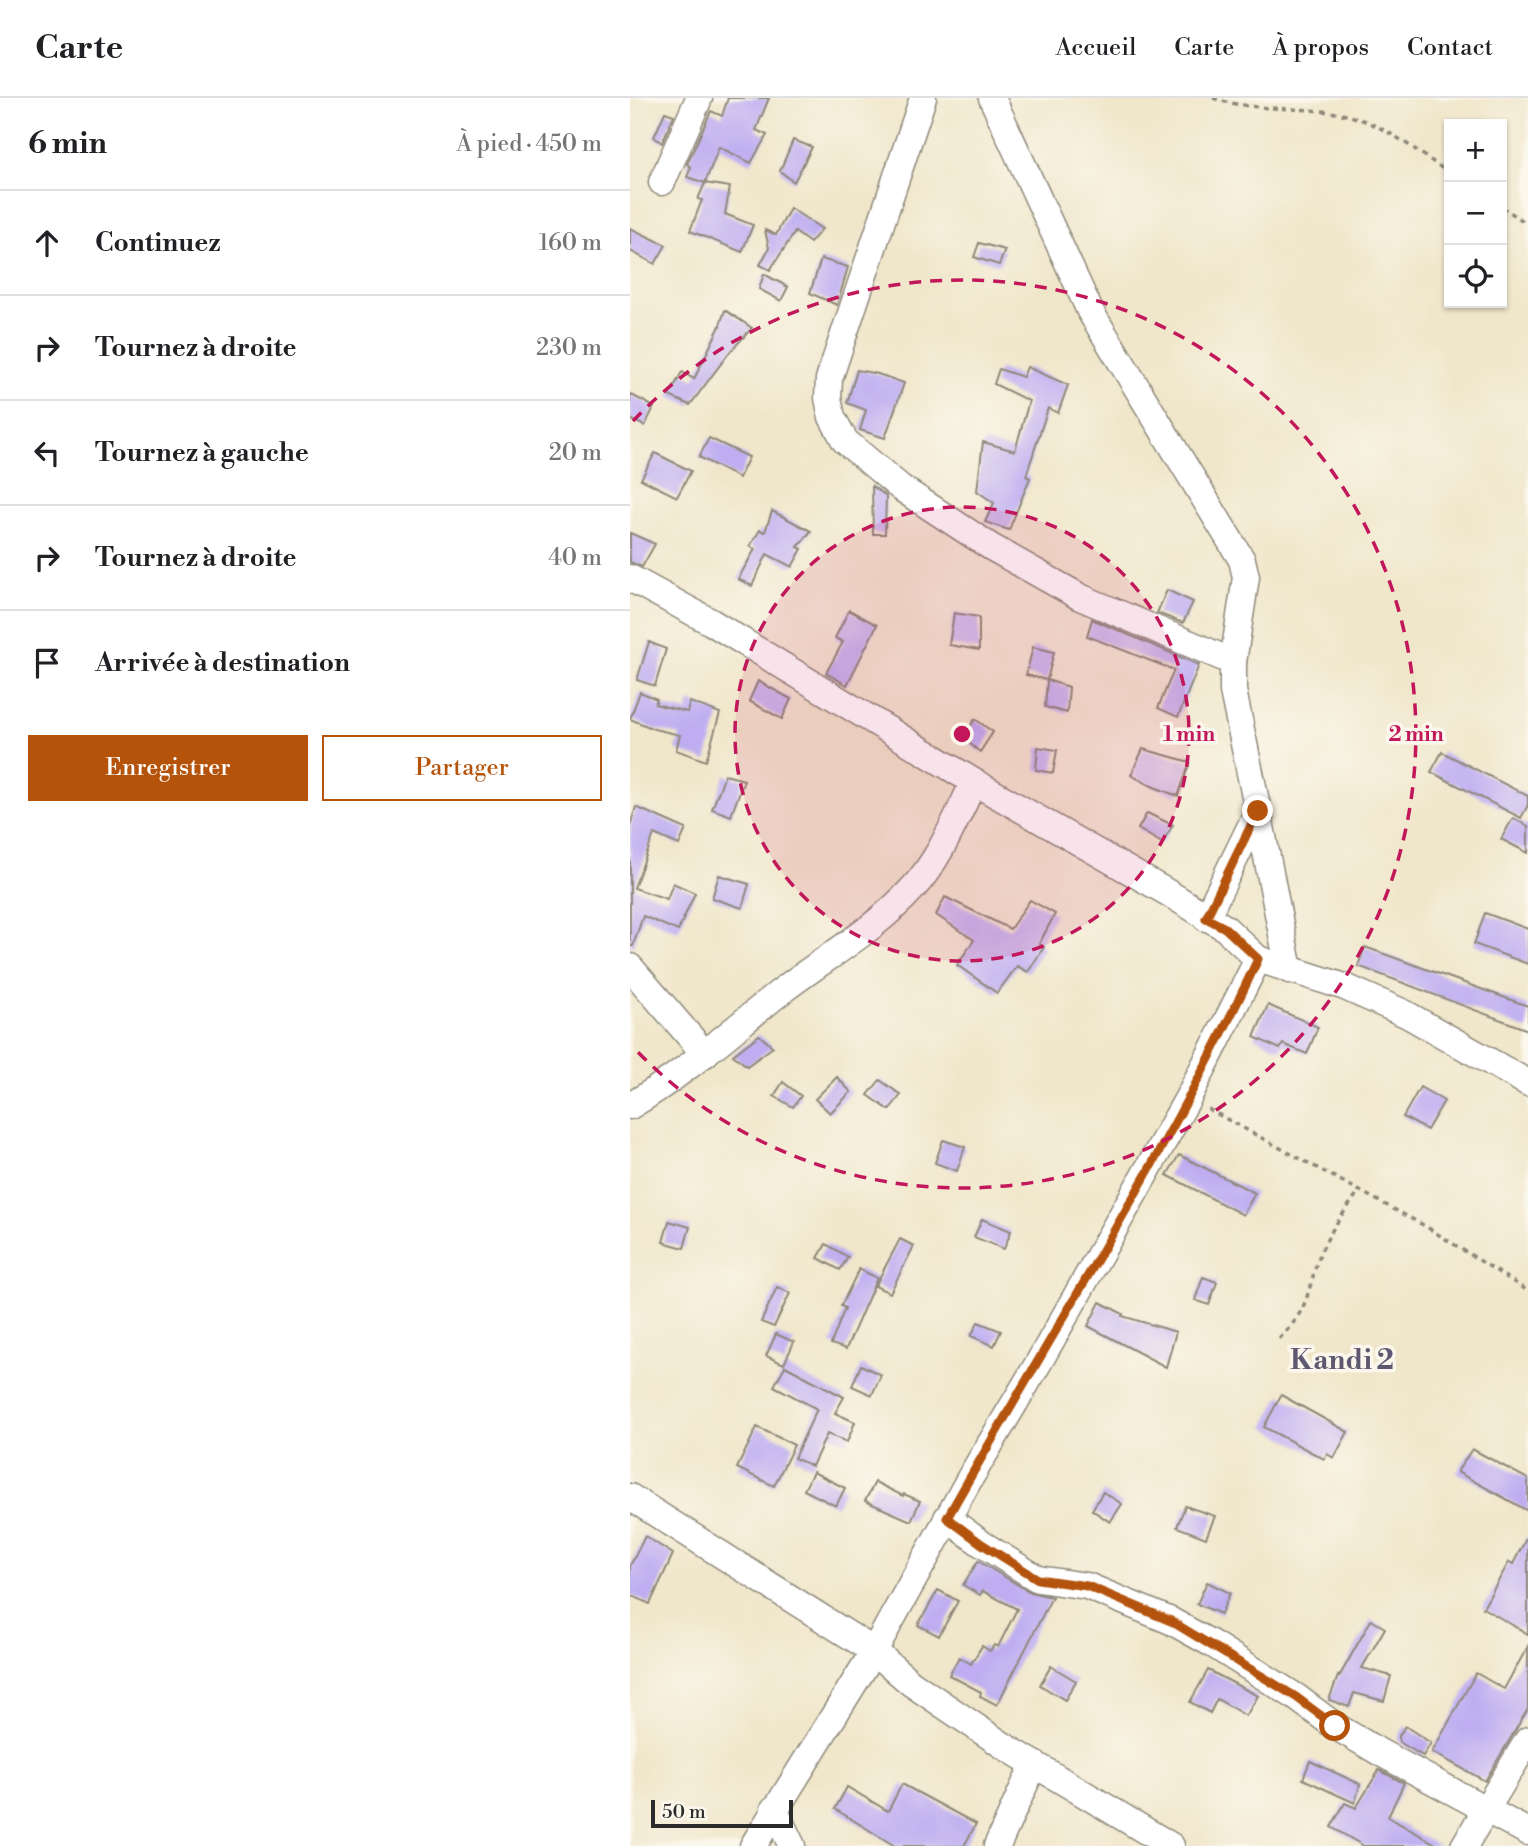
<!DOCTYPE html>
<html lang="fr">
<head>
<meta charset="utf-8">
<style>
	body { margin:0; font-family:"Libre Bodoni",serif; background:#f6f6f6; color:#202124 }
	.controls { position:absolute; right:21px; top:21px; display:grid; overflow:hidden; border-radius:0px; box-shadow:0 2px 5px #0004 }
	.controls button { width:63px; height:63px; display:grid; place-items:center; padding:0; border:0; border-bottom:2px solid #e0e0e0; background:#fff; color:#202124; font:35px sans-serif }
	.scale { position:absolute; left:21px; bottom:18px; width:142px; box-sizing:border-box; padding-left:7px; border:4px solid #2b2b2b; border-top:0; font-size:19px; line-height:24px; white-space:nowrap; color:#2b2b2b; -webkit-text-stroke:5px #fbf7ec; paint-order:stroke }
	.stop { position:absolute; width:21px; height:21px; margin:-16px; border:5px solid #b45309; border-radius:50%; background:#fff }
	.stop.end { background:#b45309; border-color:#fff; box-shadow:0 2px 7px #0008 }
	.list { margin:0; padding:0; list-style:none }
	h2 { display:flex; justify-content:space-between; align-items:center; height:91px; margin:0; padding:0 28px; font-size:30px }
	h2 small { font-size:23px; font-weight:400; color:#757577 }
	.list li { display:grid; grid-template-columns:46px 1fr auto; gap:21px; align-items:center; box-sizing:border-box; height:105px; padding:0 28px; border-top:2px solid #e0e0e0 }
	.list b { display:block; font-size:26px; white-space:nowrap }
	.list em { font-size:23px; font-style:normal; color:#757577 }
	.actions { display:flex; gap:14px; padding:21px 28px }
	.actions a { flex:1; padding:16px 0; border:2px solid #b45309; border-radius:0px; text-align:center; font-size:24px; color:#b45309 }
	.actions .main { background:#b45309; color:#fff }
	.icon { flex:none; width:38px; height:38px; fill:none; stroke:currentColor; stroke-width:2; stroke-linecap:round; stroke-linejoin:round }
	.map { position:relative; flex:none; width:898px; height:1748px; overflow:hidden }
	header { display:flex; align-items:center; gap:42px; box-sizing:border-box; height:98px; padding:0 35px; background:#fff; border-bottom:2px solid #e0e0e0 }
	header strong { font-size:33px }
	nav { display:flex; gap:38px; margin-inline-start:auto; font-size:24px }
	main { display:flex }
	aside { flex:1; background:#fff }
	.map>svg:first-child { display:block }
	.building { fill:#beaef1 }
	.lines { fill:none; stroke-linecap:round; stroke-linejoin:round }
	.minor-casing { stroke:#8e887a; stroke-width:29 }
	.path { stroke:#8e887a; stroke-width:3.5; stroke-dasharray:5 5; stroke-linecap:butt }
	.minor { stroke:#fff; stroke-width:26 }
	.route { stroke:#b45309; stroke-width:9 }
	.ring { fill:none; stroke:#c2185b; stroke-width:3.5; stroke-dasharray:12 9 }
	.labels { text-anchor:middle; stroke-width:7; stroke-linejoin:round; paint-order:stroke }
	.district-label { font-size:28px; font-weight:bold; fill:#5e5970; stroke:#fbf7ec }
	.centre { fill:#c2185b; stroke:#fbf7ec; stroke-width:3.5 }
	.ring-label { font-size:21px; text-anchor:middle; font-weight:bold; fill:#c2185b; stroke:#fbf7ec; stroke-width:7; stroke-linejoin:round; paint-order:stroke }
</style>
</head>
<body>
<header>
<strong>Carte</strong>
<nav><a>Accueil</a><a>Carte</a><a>À propos</a><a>Contact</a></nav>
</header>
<main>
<aside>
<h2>6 min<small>À pied · 450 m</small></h2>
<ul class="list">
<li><svg class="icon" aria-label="ahead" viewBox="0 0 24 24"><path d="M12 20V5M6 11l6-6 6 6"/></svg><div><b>Continuez</b></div><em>160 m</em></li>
<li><svg class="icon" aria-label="right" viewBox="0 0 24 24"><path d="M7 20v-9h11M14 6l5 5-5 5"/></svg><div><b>Tournez à droite</b></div><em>230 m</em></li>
<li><svg class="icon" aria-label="left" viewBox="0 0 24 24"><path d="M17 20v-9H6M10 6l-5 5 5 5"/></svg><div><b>Tournez à gauche</b></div><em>20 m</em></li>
<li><svg class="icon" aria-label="right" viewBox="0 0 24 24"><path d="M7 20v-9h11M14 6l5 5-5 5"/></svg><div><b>Tournez à droite</b></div><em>40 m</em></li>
<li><svg class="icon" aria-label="arrive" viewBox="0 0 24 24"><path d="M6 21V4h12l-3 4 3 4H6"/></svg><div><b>Arrivée à destination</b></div></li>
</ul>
<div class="actions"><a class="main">Enregistrer</a><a>Partager</a></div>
</aside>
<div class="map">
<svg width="898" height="1748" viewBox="0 0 898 1748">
	<rect width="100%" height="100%" fill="#fbf7ec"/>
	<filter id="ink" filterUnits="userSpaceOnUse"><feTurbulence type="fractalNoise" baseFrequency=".0143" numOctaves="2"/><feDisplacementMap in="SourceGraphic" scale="14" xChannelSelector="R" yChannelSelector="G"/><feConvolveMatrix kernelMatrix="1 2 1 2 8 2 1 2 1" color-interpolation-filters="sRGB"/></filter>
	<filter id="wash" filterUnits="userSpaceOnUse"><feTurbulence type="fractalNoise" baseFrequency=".00686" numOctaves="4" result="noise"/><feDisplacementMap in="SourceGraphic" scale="28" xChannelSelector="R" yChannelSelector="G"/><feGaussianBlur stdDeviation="1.57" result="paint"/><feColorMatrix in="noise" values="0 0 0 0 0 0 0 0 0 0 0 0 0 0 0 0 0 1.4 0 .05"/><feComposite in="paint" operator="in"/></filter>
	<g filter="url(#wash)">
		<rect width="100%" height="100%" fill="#f0e6ca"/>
		<g id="blocks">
			<g class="building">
				<path d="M 98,0 L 139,0 L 126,32 L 137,37 L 121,65 L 89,49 L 75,85 L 57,79 L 61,69 L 57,66 L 81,13 L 92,18 Z"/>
				<path d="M 35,14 L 44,17 L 32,45 L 24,39 Z"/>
				<path d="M 163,42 L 182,49 L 164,84 L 150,73 Z"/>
				<path d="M 75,85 L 100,89 L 95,116 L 123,127 L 112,154 L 60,133 L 72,102 L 68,101 Z"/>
				<path d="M 160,110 L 192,131 L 180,145 L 165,134 L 140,172 L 130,167 L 139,150 L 135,132 L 146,137 Z"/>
				<path d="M 0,130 L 36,147 L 25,166 L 0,153 Z"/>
				<path d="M 349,145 L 375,152 L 369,167 L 344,159 Z"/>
				<path d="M 191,161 L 218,169 L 207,207 L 180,195 Z"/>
				<path d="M 134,176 L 158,189 L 151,203 L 129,191 Z"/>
				<path d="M 95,212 L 122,230 L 99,255 L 60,307 L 39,298 L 52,274 L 64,281 L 89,230 Z"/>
				<path d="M 397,269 L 438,287 L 428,315 L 418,310 L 396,378 L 400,380 L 379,432 L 355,424 L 364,405 L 347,393 L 353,344 L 385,353 L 399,303 L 364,286 L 369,271 L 393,279 Z"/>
				<path d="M 227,272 L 248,276 L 274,285 L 255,340 L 230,332 L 236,312 L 217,305 Z"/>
				<path d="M 0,296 L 24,309 L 15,328 L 0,321 Z"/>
				<path d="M 79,340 L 119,359 L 109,380 L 69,359 Z"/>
				<path d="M 25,355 L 61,373 L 47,399 L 11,381 Z"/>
				<path d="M 242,388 L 256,398 L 255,436 L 243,436 Z"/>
				<path d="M 142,413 L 181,433 L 168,449 L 172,451 L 162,469 L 137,456 L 122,488 L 108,481 L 125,451 L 120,448 L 130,432 L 135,434 Z"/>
				<path d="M 0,435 L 25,446 L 12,469 L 0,464 Z"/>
				<path d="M 537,492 L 563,504 L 553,525 L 527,515 Z"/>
				<path d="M 219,512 L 247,527 L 217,587 L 196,575 L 213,544 L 205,540 Z"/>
				<path d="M 324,515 L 349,519 L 349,552 L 319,547 Z"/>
				<path d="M 462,521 L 569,567 L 548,619 L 528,610 L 544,572 L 457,538 Z"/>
				<path d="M 19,544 L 36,551 L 25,588 L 7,582 Z"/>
				<path d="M 403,549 L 424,554 L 417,582 L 396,577 Z"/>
				<path d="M 417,582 L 439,589 L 437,615 L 415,609 Z"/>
				<path d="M 128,583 L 161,601 L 152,621 L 119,603 Z"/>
				<path d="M 10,594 L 27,601 L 25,606 L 57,614 L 60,604 L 90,615 L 76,663 L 46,652 L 50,637 L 24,631 L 0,621 Z"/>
				<path d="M 345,621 L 363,634 L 350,654 L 333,640 Z"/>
				<path d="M 408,649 L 427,652 L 423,675 L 406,672 Z"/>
				<path d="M 513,651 L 560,664 L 548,698 L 524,689 L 501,677 Z"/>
				<path d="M 812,654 L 898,698 L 898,707 L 891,720 L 801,674 Z"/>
				<path d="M 95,677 L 114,682 L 101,718 L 82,711 Z"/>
				<path d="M 6,709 L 56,731 L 49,747 L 24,736 L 4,790 L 37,801 L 43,785 L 65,795 L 48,833 L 13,818 L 3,848 L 0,848 L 0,728 Z"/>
				<path d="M 517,715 L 543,727 L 532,745 L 508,731 Z"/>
				<path d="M 883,720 L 898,728 L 898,755 L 871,741 Z"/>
				<path d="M 89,777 L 119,786 L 112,810 L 82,800 Z"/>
				<path d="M 315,799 L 380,831 L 400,802 L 425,816 L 409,846 L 414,849 L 398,874 L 387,868 L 367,895 L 327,867 L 344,842 L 306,817 Z"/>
				<path d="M 855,815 L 898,831 L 898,866 L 844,846 Z"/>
				<path d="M 735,849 L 898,908 L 898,932 L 728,868 Z"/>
				<path d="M 638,907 L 688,929 L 677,956 L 653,946 L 650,951 L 624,939 Z"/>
				<path d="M 129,937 L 143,949 L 117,968 L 103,957 Z"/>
				<path d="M 207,979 L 221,994 L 200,1015 L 185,1001 Z"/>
				<path d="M 250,982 L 271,997 L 259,1012 L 238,997 Z"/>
				<path d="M 153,984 L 171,998 L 163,1009 L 144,998 Z"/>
				<path d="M 790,989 L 814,1003 L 797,1032 L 773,1019 Z"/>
				<path d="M 313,1042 L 335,1049 L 327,1073 L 305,1065 Z"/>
				<path d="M 549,1057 L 625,1095 L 613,1117 L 537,1077 Z"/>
				<path d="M 352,1121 L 381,1133 L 374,1151 L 344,1139 Z"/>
				<path d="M 39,1123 L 60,1129 L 54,1150 L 33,1144 Z"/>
				<path d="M 270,1141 L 284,1148 L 260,1195 L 245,1188 Z"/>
				<path d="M 196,1146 L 218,1159 L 210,1172 L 188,1160 Z"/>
				<path d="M 229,1171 L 247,1180 L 216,1251 L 201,1246 L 215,1210 L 211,1208 Z"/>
				<path d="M 573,1179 L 587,1184 L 579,1207 L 565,1202 Z"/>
				<path d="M 147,1189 L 160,1195 L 144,1229 L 131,1224 Z"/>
				<path d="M 470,1204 L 493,1216 L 492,1218 L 546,1234 L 536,1269 L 458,1228 Z"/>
				<path d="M 348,1224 L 371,1233 L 364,1248 L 341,1238 Z"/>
				<path d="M 146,1236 L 164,1244 L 154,1266 L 136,1258 Z"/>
				<path d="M 231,1267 L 251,1277 L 242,1297 L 222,1288 Z"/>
				<path d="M 155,1268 L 214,1299 L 205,1315 L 225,1324 L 217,1344 L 197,1336 L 182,1368 L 164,1360 L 187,1311 L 144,1288 Z"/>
				<path d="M 651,1297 L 718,1334 L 704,1360 L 697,1356 L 694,1361 L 634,1329 Z"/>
				<path d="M 127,1329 L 164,1347 L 144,1388 L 107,1370 Z"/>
				<path d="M 842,1351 L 898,1381 L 898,1413 L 827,1374 Z"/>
				<path d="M 183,1374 L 215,1390 L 206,1408 L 174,1392 Z"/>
				<path d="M 245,1384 L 273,1398 L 274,1396 L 290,1403 L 281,1423 L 235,1403 Z"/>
				<path d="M 473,1394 L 492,1406 L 480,1424 L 462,1412 Z"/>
				<path d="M 555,1408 L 585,1418 L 576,1440 L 547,1429 Z"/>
				<path d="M 898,1437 L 898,1536 L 853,1510 L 879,1464 L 883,1466 Z"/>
				<path d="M 15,1438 L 43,1456 L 20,1506 L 0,1497 L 0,1468 Z"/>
				<path d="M 348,1463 L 400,1494 L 422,1499 L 367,1607 L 350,1598 L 351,1594 L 319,1577 L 329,1559 L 341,1566 L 352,1548 L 360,1553 L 364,1547 L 368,1549 L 387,1511 L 353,1493 L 350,1497 L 333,1487 Z"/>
				<path d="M 577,1484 L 600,1495 L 591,1516 L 567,1506 Z"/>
				<path d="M 308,1492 L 328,1503 L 309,1538 L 288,1527 Z"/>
				<path d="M 741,1522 L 755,1530 L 732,1570 L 761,1578 L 754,1603 L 724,1595 L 719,1609 L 699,1602 L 708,1578 L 709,1579 Z"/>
				<path d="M 898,1548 L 898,1611 L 855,1683 L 802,1654 L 846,1575 L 874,1591 Z"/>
				<path d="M 421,1568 L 446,1583 L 435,1602 L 410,1587 Z"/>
				<path d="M 578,1572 L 628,1598 L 616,1618 L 587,1601 L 580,1615 L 560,1604 Z"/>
				<path d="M 775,1628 L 801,1645 L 793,1658 L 769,1644 L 769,1638 Z"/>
				<path d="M 680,1663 L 730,1686 L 725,1705 L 673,1681 Z"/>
				<path d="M 749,1672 L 774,1685 L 758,1719 L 809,1748 L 734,1748 L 701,1729 L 715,1705 L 726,1710 Z"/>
				<path d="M 272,1686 L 346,1726 L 334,1748 L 265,1748 L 205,1711 L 217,1689 L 258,1713 Z"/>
			</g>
		</g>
	</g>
	<g filter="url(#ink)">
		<use href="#blocks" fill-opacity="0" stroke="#8e887a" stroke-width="2"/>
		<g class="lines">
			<defs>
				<g id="minor">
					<path d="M 293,0 L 199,281 L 198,300 L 202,319 L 215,343 L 271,390 L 361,449 L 450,499 L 603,564"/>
					<path d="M 362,0 L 460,213 L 612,462 L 616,479 L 603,564 L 603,593 L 628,713 L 576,820"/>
					<path d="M 32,84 L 69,0"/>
					<path d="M 0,480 L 81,524 L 344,684 L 540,796 L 595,830 L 628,861 L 715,889 L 776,916 L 898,985"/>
					<path d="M 628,713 L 659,872"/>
					<path d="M 0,869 L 75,956"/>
					<path d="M 0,1008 C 54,976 100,934 149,895 C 194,860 244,833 283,790 C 310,761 326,720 344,684"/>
					<path d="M 0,1399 L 244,1553 L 281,1585 L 374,1648 L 541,1748"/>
					<path d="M 317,1420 L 352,1446 L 408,1481 L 457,1488 L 541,1523 L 584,1547 L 666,1599 L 705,1628 L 751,1655 L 898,1734"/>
					<path d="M 144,1711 L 162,1748"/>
					<path d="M 123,1748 L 244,1553 L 340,1380 L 409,1264 L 558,1000 L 628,861"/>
					<path d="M 367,1748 L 404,1666"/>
					<path d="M 834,1748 L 898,1642"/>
				</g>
			</defs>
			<use href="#minor" class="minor-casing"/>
			<g class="path">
				<path d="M 583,0 C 626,15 672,7 716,17 C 754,26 788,54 819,75"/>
				<path d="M 872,109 L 898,126"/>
				<path d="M 578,1011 L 795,1128 L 898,1193"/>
				<path d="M 649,1241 C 680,1210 676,1196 689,1159 C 698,1135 715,1113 729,1093"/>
			</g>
			<use href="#minor" class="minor"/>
		</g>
	</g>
	<g class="lines" filter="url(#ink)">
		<path class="route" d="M 628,713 L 576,820 L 595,830 L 628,861 C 538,1055 421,1235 317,1420 L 352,1446 L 408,1481 L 457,1488 L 541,1523 L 666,1599 L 705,1628"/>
	</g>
	<circle cx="332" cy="636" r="227" fill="#c2185b" fill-opacity=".12"/>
	<g class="ring">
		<circle cx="332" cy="636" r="227"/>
		<path d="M3 323A454 454 0 1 1 3 949"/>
	</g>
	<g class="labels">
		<g class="district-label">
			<text x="712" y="1271">Kandi 2</text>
		</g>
	</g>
	<circle cx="332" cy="636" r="10" class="centre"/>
	<g class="ring-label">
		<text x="559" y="643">1 min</text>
		<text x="786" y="643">2 min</text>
	</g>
</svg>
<div class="controls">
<button>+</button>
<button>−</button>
<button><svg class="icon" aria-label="locate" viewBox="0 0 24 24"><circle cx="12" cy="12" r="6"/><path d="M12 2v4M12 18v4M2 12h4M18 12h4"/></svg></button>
</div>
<div class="scale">50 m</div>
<div class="stop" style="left:705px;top:1628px"></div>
<div class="stop end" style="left:628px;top:713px"></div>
</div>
</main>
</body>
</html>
